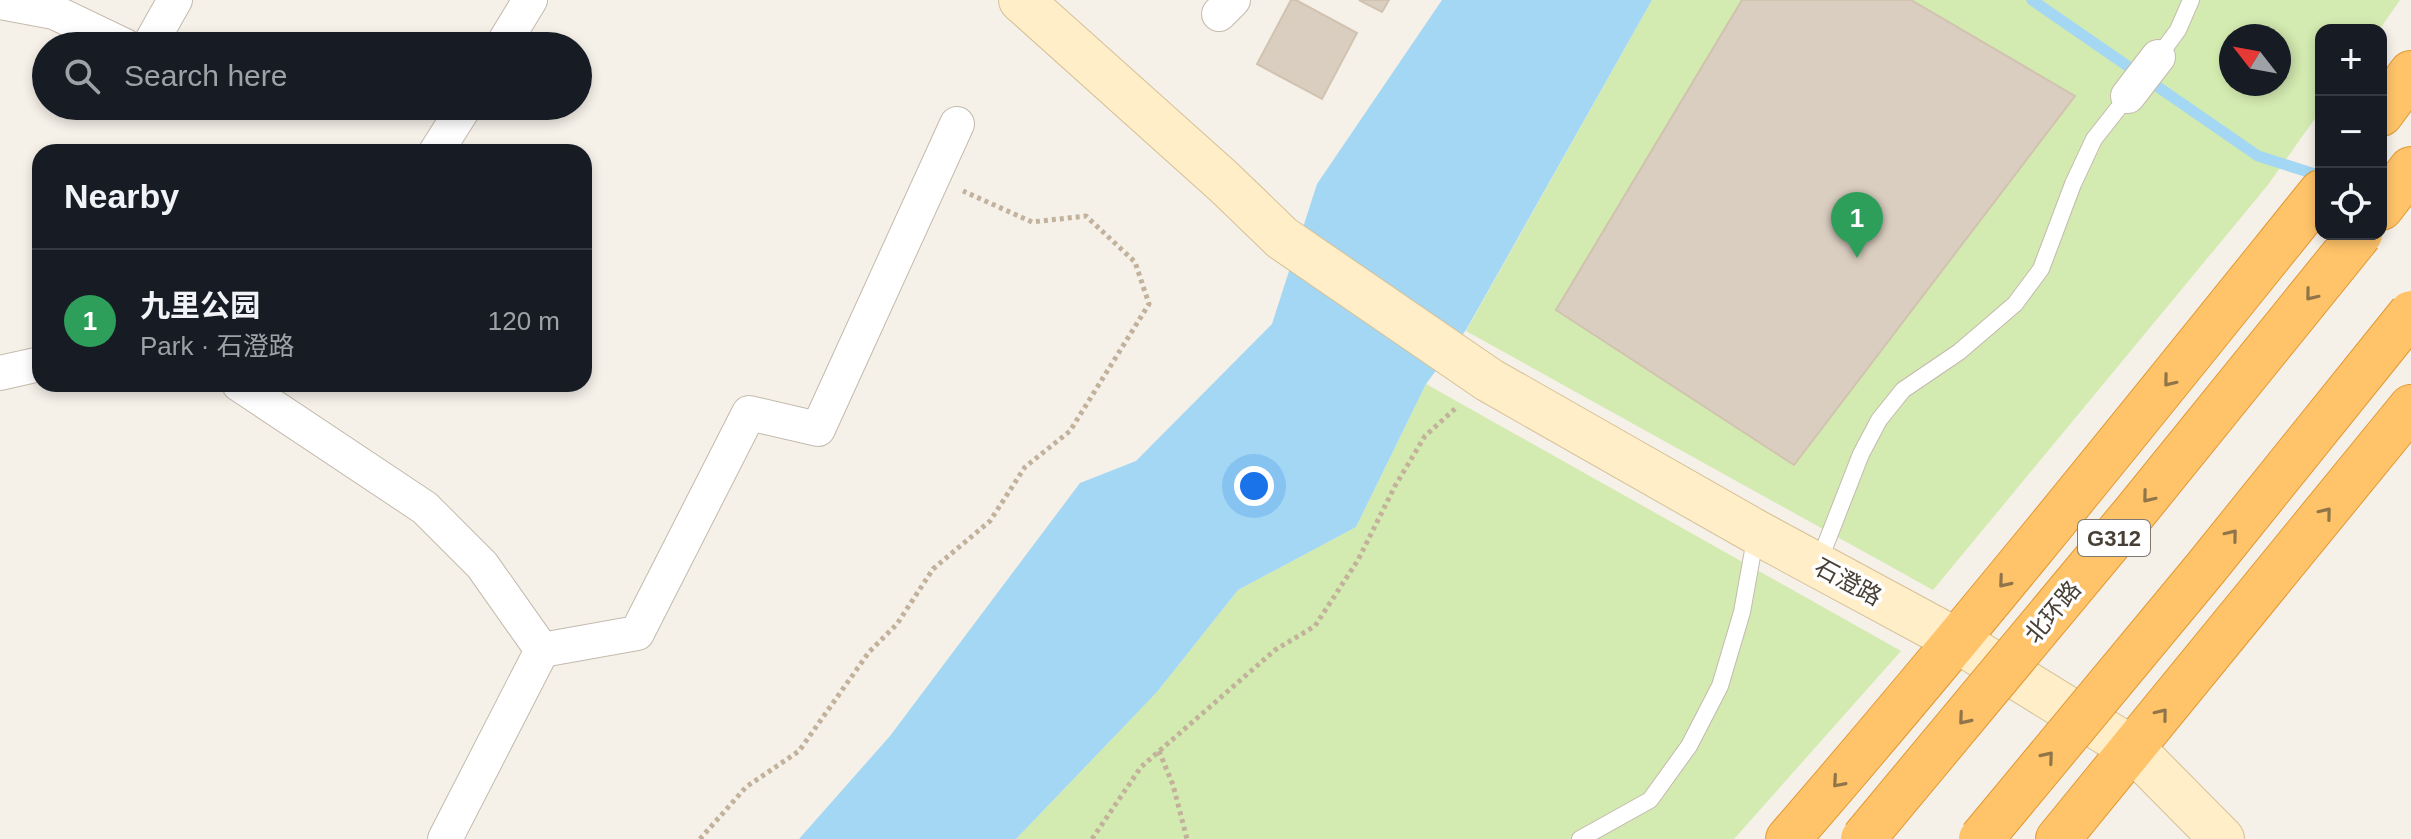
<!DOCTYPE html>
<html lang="en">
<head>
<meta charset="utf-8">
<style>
	body { margin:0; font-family:Helvetica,"Noto Sans SC",sans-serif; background:#20242c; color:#f1f3f6 }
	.controls { position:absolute; right:24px; top:24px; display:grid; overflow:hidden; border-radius:16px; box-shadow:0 4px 12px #0003 }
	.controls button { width:72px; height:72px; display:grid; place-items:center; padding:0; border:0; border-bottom:2px solid #363941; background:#171b24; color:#f1f3f6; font:40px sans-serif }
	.compass { position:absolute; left:2219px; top:24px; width:72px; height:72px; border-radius:50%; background:#171b24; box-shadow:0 4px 12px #0003; rotate:301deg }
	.you { position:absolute; left:1254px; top:486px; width:28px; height:28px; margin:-20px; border:6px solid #fff; border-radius:50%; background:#1a73e8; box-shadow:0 0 0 12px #1a73e833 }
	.badge { display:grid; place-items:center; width:52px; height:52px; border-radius:50%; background:#db2777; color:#fff; font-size:26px; font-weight:700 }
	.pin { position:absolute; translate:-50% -66px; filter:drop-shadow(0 2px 4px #0008) }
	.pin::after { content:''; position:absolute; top:42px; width:28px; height:24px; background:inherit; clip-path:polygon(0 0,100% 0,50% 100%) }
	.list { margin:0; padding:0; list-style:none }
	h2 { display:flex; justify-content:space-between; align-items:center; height:104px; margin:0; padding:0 32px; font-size:34px }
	h2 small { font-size:26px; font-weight:400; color:#9ea1a6 }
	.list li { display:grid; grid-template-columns:52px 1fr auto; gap:24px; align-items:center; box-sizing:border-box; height:144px; padding:0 32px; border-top:2px solid #363941 }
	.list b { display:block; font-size:30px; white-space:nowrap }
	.list p { margin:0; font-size:26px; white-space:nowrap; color:#9ea1a6 }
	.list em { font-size:26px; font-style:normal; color:#9ea1a6 }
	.icon { flex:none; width:44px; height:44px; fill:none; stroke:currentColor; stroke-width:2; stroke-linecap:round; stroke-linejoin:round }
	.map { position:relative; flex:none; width:2411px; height:839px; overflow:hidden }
	.search { position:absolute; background:#171b24; box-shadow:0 4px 12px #0003; left:32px; top:32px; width:560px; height:88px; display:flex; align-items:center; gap:20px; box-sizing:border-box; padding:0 28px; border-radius:44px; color:#9ea1a6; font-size:30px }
	.panel { position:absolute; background:#171b24; box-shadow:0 4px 12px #0003; left:32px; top:144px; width:560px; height:248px; border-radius:24px }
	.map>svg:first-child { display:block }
	.green { fill:#d3eab0; fill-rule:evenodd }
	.water { fill:#a3d7f3 }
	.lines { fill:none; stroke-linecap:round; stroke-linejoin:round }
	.stream { stroke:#a3d7f3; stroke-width:11 }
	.building { fill:#dacec0; stroke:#d2c3b0; stroke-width:2 }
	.lane-casing { stroke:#c4baad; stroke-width:18 }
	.street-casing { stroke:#c4baad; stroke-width:36 }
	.secondary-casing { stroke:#d6c197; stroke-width:46 }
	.highway-casing { stroke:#e29834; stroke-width:46 }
	.path { stroke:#c3b29b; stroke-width:5; stroke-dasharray:4 4; stroke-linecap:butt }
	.lane { stroke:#fff; stroke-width:16 }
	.street { stroke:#fff; stroke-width:34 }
	.secondary { stroke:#ffeec8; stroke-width:44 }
	.highway { stroke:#ffc469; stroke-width:44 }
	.highway-bridge-casing { stroke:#e29834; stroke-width:46; stroke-linecap:butt }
	.highway-bridge { stroke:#ffc469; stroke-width:44 }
	.oneway { stroke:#91754a }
	.labels { text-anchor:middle; stroke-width:7; stroke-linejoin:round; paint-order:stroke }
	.shield { fill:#fff; stroke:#7f7972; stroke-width:2 }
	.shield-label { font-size:22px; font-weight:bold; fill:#484036 }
	.street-label { font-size:24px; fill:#484036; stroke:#fff }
</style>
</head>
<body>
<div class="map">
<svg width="2411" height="839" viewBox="0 0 2411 839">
	<rect width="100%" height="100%" fill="#f5f0e8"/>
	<g class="green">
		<path d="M 1652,0 L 2400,0 L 2379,30 L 2321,30 L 2321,110 L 2267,186 L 1933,590 L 1466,331 ZM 2231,36 L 2279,36 L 2279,84 L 2231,84 Z"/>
		<path d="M 1426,384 L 1901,651 L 1734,839 L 1016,839 L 1157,692 L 1238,590 L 1356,527 Z"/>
	</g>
	<path class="water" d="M 1442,0 L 1652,0 L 1466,330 L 1426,384 L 1356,527 L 1238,590 L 1157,692 L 1016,839 L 799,839 L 890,736 L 1080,483 L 1136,461 L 1272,324 L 1317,184 Z"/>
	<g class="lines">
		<path class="stream" d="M 2032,0 L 2258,156 L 2321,176"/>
	</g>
	<g class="building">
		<path d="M 1291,0 L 1296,0 L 1357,33 L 1322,99 L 1257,64 Z"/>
		<path d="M 1359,0 L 1389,0 L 1382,12 Z"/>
		<path d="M 1742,0 L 1911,0 L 2075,96 L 1794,465 L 1556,310 Z"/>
	</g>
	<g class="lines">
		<defs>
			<g id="lane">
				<path d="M 2158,57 L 2178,30 L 2191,0"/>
				<path d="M 1818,564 L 1861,454 L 1879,420 L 1903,390 L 1959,352 L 2015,304 L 2041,269 L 2073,184 L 2094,139 L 2128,96"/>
				<path d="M 1580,839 L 1650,800 L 1689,746 L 1720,686 L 1742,612 L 1756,534"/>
			</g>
			<g id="street">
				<path d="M 0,2 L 54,12 L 125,46"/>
				<path d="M 1219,14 L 1233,0"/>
				<path d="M 149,46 L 175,0"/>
				<path d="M 502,46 L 530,0"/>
				<path d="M 2128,96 L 2158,57"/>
				<path d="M 436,152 L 465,106"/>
				<path d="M 0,373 L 40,364"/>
				<path d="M 239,384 L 425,508 L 482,565 L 542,650 L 445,839"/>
				<path d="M 542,650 L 637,633 L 749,413 L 818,429 L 957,124"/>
			</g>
			<path id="secondary" d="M 1021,0 L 1224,182 L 1282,238 L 1489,380 L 1756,532 L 1956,640 L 2133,749 L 2222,839"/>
			<g id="highway">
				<path d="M 2381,114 L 2411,73"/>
				<path d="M 2381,208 L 2411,169"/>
				<path d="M 1788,839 C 1971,628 2146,409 2321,192"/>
				<path d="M 2058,839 L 2411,407"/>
			</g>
		</defs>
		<use href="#lane" class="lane-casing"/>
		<use href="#street" class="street-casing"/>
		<use href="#secondary" class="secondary-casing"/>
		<use href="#highway" class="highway-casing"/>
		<g class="path">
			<path d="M 1159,751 L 1173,785 L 1187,839"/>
			<path d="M 700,839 L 746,787 L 799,751 L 869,652 L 897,624 L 933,569 L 990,521 L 1025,467 L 1070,431 L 1149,304 L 1135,262 L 1086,216 L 1032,222 L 963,191"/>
			<path d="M 1092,839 L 1141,767 L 1275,650 L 1315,626 L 1358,560 L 1395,486 L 1425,436 L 1457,407"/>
		</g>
		<use href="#lane" class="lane"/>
		<use href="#street" class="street"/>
		<use href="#secondary" class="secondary"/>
		<use href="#highway" class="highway"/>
		<defs>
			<g id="highway-bridge">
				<path d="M 1863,839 L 2135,512 L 2360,234"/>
				<path d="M 1981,839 L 2205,569 L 2411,313"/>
			</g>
		</defs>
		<use href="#highway-bridge" class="highway-bridge-casing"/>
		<use href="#highway-bridge" class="highway-bridge"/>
	</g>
	<defs><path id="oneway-chevron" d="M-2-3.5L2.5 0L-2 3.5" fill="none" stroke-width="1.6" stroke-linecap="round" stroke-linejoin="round" transform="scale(2)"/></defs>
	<g class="oneway">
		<use href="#oneway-chevron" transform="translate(2311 295) rotate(129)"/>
		<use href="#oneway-chevron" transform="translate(2169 381) rotate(129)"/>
		<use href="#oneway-chevron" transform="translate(2148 497) rotate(129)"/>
		<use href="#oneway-chevron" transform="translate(2326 513) rotate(-51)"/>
		<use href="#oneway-chevron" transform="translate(2232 535) rotate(-51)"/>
		<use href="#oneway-chevron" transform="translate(2004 582) rotate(130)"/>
		<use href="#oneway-chevron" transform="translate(2162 714) rotate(-51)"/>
		<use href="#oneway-chevron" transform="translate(1964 719) rotate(130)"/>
		<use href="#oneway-chevron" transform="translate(2048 757) rotate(-50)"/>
		<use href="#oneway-chevron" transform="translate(1838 782) rotate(131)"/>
	</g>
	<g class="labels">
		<rect class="shield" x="2078" y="520" width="72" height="36" rx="6"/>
		<g class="shield-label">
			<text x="2114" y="546">G312</text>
		</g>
		<g class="street-label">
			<text transform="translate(1848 582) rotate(28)" y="8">石澄路</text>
			<text transform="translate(2053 612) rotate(-50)" y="8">北环路</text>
		</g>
	</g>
</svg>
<div class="controls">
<button>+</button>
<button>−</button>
<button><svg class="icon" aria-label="locate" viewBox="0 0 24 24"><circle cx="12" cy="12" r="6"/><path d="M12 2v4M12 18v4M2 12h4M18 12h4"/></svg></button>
</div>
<svg class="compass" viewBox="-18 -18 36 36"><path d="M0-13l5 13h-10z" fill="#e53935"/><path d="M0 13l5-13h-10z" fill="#9ea1a6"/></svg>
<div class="you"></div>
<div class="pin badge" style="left:1857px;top:258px;background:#2e9e5b">1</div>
<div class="search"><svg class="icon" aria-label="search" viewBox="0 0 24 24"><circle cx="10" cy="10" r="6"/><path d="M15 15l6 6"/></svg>Search here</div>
<section class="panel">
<h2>Nearby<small></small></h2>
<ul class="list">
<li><span class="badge" style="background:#2e9e5b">1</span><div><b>九里公园</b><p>Park · 石澄路</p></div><em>120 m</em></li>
</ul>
</section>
</div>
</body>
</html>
